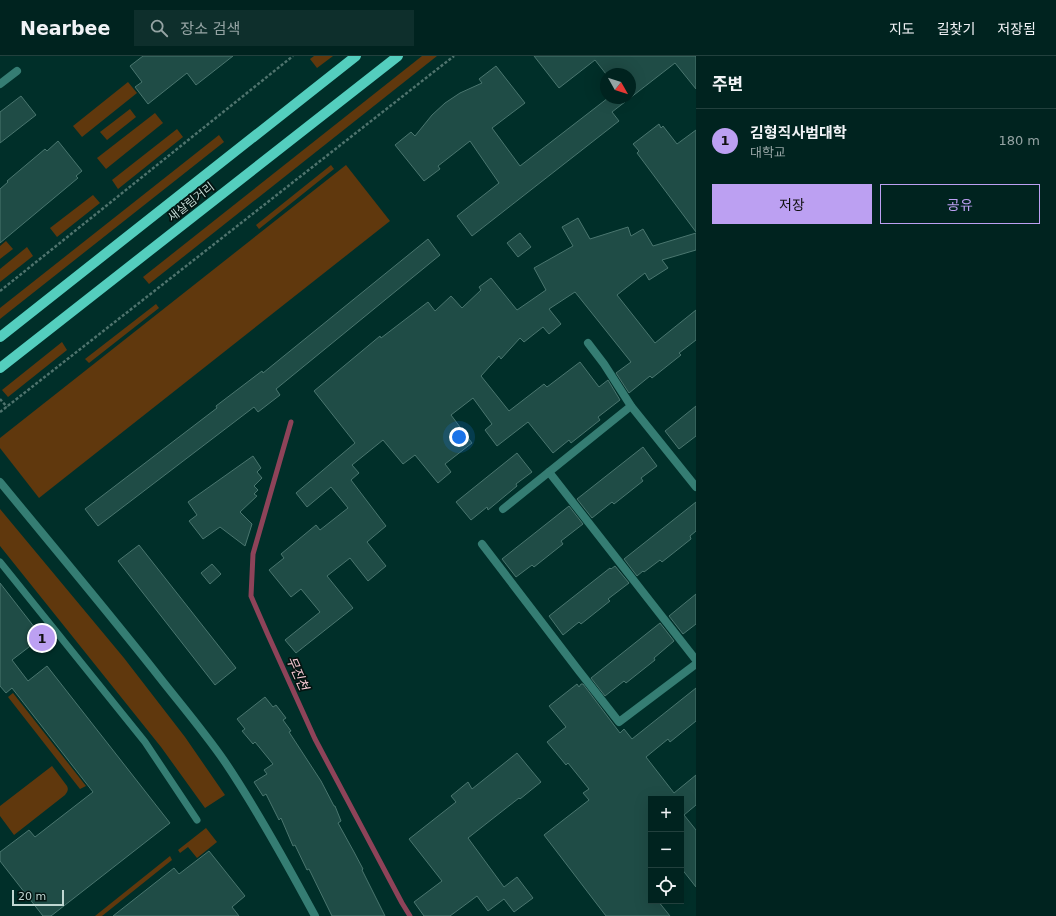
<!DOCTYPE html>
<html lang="ko">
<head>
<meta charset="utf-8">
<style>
	body { margin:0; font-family:"DejaVu Sans","Noto Sans KR",sans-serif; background:#0e2f2c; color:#f1f3f6 }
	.controls { position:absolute; right:12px; bottom:12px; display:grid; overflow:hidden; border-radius:0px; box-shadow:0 4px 16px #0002 }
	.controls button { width:36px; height:36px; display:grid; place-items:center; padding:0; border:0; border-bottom:1px solid #22403d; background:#00231f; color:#f1f3f6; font:20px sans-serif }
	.compass { position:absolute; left:600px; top:12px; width:36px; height:36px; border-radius:50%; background:#00231f; box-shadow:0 4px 16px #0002; rotate:129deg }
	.scale { position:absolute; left:12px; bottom:10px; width:52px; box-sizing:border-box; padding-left:4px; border:2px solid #c0d7d2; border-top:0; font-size:11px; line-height:14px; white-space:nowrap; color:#c0d7d2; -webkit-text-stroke:3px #031411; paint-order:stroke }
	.you { position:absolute; left:459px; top:381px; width:14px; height:14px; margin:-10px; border:3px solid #fff; border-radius:50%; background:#1a73e8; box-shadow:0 0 0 6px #1a73e833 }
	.badge { display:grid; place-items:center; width:26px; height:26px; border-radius:50%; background:#bca0f2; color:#111; font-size:13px; font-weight:700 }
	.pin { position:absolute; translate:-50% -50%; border:2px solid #fff; box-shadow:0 1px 4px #0006 }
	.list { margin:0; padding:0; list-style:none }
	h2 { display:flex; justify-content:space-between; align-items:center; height:52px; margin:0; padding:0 16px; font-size:17px }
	h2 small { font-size:13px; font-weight:400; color:#95a4a4 }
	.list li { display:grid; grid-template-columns:26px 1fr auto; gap:12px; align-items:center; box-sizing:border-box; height:64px; padding:0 16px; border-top:1px solid #22403d }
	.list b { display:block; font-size:15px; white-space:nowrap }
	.list p { margin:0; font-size:13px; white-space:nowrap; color:#95a4a4 }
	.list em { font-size:13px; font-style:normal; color:#95a4a4 }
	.actions { display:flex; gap:8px; padding:12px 16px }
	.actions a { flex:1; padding:9px 0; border:1px solid #bca0f2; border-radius:0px; text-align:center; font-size:14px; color:#bca0f2 }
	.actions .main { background:#bca0f2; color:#111 }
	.icon { flex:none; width:22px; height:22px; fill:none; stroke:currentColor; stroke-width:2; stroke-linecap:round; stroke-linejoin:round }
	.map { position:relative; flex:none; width:696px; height:860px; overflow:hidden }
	header { display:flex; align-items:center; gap:24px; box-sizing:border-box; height:56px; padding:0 20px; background:#00231f; border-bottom:1px solid #22403d }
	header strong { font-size:19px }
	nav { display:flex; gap:22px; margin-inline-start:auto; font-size:14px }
	.search { width:280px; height:36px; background:#0e2f2c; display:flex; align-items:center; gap:10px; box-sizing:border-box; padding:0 14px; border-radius:0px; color:#95a4a4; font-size:15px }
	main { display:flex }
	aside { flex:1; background:#00231f }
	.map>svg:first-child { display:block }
	.green { fill:#60380d }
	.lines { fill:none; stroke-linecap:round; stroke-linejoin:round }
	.stream { stroke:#8e4359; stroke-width:5 }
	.building { fill:#1f4c46; stroke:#4a766f }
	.path { stroke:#4f746e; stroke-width:2.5; stroke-dasharray:3 2; stroke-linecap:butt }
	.service { stroke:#357d73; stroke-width:7 }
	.minor { stroke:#357d73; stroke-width:8 }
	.tertiary { stroke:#357d73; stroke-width:8 }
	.primary { stroke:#54cebe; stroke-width:10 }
	.labels { text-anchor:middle; stroke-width:3.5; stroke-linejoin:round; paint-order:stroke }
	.street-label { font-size:12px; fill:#c0d7d2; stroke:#031411 }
	.water-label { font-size:13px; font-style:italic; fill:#faccd6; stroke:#031411 }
</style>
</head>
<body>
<header>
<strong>Nearbee</strong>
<div class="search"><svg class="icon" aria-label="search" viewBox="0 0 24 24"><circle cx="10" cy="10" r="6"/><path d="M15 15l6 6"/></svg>장소 검색</div>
<nav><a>지도</a><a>길찾기</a><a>저장됨</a></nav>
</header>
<main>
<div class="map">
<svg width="696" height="860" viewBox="0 0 696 860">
	<rect width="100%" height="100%" fill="#002f29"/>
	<g class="green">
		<path d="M 314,0 L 333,0 L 317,12 L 310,3 Z"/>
		<path d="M 422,0 L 437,0 L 149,228 L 143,221 Z"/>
		<path d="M 128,26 L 137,37 L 82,81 L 73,70 Z"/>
		<path d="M 130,53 L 136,61 L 107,84 L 100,76 Z"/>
		<path d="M 155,57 L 163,67 L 106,113 L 97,102 Z"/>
		<path d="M 177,73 L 183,81 L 118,133 L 112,124 Z"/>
		<path d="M 219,79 L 224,86 L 0,263 L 0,252 Z"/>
		<path d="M 331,109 L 334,113 L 259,173 L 256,169 Z"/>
		<path d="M 346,109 L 390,165 L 39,442 L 0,392 L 0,382 Z"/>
		<path d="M 93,139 L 100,147 L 57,181 L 50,172 Z"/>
		<path d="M 6,185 L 13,193 L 0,203 L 0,190 Z"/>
		<path d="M 27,191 L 33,200 L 0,226 L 0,213 Z"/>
		<path d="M 156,248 L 159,252 L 89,307 L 85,303 Z"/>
		<path d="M 62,286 L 67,294 L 8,341 L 2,334 Z"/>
		<path d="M 0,453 L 124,602 L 185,681 L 225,739 L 205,752 L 161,691 L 0,490 Z"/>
		<path d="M 13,637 L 86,730 L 80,733 L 8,641 Z"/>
		<path d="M 52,710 L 67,730 C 69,734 67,736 65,739 L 14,779 L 0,760 L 0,750 Z"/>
		<path d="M 206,772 L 217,786 L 197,802 L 188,791 L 180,797 L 178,794 Z"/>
		<path d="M 170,800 L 172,804 L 102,860 L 95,860 Z"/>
	</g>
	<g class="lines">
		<path class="stream" d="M 291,366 L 253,498 L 251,540 L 268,579 L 315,683 L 402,847 L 410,860"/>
	</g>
	<g class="building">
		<path d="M 143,0 L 233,0 L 196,29 L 187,17 L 148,48 L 135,31 L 142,26 L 130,10 Z"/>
		<path d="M 534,0 L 696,0 L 696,33 L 675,7 L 630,42 L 630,18 L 606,18 L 595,4 L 559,32 Z"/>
		<path d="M 496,10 L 525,47 L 492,72 L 520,110 L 608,42 L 630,42 L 612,56 L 619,65 L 472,180 L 457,160 L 499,127 L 470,85 L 438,110 L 440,113 L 424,125 L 395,89 L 411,76 L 415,80 L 432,59 L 445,47 L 460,37 L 482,27 L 479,23 Z"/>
		<path d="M 21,40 L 36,59 L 0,87 L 0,56 Z"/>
		<path d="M 659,68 L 661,72 L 663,70 L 677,88 L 696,74 L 696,176 L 637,97 L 639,95 L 633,88 Z"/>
		<path d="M 58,85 L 82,115 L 76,120 L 78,122 L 0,187 L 0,133 L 8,126 L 7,125 L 45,93 L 47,95 Z"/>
		<path d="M 578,162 L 590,183 L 628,171 L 631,180 L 643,173 L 653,190 L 696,177 L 696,194 L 662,204 L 668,212 L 649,224 L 645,217 L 617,239 L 655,287 L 696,254 L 696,284 L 679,297 L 681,299 L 652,322 L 650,320 L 629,337 L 616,317 L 631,306 L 575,236 L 549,253 L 561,268 L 549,278 L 543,271 L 524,286 L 520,282 L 501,303 L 499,300 L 481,320 L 509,355 L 544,328 L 547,331 L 580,306 L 599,331 L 608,324 L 620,344 L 598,361 L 600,364 L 571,387 L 569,384 L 553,397 L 528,366 L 497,390 L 485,374 L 492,368 L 473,342 L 451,359 L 472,387 L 445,408 L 451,416 L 438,427 L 415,399 L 403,408 L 383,384 L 352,409 L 359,417 L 351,424 L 386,470 L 367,486 L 386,510 L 368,525 L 350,502 L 327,520 L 353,552 L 296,597 L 285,584 L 320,556 L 301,533 L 291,541 L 269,514 L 284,502 L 281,498 L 316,469 L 320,474 L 348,452 L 331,431 L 307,451 L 296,437 L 355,387 L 314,335 L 380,280 L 381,282 L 428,246 L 435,255 L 451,240 L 462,252 L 481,234 L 479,231 L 491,222 L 517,254 L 546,234 L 534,212 L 573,190 L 562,171 Z"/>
		<path d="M 520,177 L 531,191 L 518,201 L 507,187 Z"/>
		<path d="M 428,183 L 440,199 L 276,333 L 280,339 L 258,356 L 254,351 L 98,470 L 85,453 L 217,352 L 216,350 L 262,315 L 263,317 Z"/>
		<path d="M 696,350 L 696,380 L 679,393 L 665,375 Z"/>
		<path d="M 643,391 L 657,410 L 641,422 L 643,425 L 614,448 L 612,446 L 592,462 L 577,443 Z"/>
		<path d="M 517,397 L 532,416 L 516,428 L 517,430 L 488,454 L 487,451 L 471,464 L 456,446 Z"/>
		<path d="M 253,400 L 261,412 L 257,416 L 262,422 L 254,430 L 258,434 L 254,438 L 257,440 L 240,456 L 252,468 L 245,490 L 220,471 L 203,483 L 189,465 L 197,459 L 188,446 Z"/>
		<path d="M 696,446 L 696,475 L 690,480 L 691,483 L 662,506 L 660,504 L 644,516 L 643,515 L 637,520 L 624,503 Z"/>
		<path d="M 569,450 L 583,468 L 561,485 L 563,488 L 534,511 L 532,509 L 516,521 L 502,503 Z"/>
		<path d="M 139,489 L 236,612 L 215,629 L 118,505 Z"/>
		<path d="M 212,508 L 221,518 L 210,528 L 201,517 Z"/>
		<path d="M 615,510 L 629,527 L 608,543 L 610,545 L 581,568 L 579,566 L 563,579 L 549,560 L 610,512 L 611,513 Z"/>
		<path d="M 0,527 L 42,581 L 12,604 L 28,625 L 47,610 L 170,767 L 51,860 L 43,860 L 0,805 L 0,796 L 29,774 L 35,781 L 93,736 L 12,632 L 6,637 L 0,630 Z"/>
		<path d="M 696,538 L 696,568 L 683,578 L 669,560 Z"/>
		<path d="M 660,567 L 674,585 L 654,602 L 655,604 L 626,627 L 624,625 L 605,640 L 591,622 Z"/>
		<path d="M 577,628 L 579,631 L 581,628 L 583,628 L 620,677 L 624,673 L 632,683 L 696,632 L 696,665 L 670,686 L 668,683 L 646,701 L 674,737 L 696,719 L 696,749 L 684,759 L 696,774 L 696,831 L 681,812 L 681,743 L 651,743 L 651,845 L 658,845 L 670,860 L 606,860 L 544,779 L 589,744 L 583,737 L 589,733 L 568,707 L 566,709 L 547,686 L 566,671 L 549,650 Z"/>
		<path d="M 265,641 L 273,651 L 276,649 L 286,662 L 283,664 L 291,675 L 289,676 L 321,725 L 334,750 L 335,750 L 341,765 L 338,767 L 354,796 L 363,813 L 362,814 L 385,860 L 332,860 L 309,813 L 307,814 L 295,789 L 293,790 L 281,762 L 279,764 L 266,738 L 263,740 L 254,726 L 267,718 L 264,714 L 273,708 L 255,686 L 253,688 L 242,675 L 245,673 L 237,663 Z"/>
		<path d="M 517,697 L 541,726 L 520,743 L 519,742 L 468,782 L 504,831 L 517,821 L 533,842 L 514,856 L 504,843 L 488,855 L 477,840 L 450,860 L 424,860 L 414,846 L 442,825 L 409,783 L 456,746 L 451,740 L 468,726 L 472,733 Z"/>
		<path d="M 209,795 L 245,840 L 232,851 L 239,860 L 113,860 L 174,812 L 179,818 Z"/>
	</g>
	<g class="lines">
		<g class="path">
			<path d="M 0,235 L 293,0"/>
			<path d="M 0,343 L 7,351"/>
			<path d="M 0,356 L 454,0"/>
		</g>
		<path class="service" d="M 0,506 L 145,686 L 197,764"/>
		<g class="minor">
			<path d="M 0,28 L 17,15"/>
			<path d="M 588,287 L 604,308 L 631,350 L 696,431"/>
			<path d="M 549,416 L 696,604"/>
			<path d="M 503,453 L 631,350"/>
			<path d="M 482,488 L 579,615 L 619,666 L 696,608"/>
		</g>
		<path class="tertiary" d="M 0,426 C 51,488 103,550 153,613 C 177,644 203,674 225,706 C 258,755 287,808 315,860"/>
		<g class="primary">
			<path d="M 0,281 L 356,0"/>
			<path d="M 0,312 L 398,0"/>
		</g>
	</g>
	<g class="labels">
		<g class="street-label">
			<text transform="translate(191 146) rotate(-38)" y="4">새살림거리</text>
		</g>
		<g class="water-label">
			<text transform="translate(298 617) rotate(66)" y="5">무진천</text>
		</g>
	</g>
</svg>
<div class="controls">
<button>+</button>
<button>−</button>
<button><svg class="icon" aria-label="locate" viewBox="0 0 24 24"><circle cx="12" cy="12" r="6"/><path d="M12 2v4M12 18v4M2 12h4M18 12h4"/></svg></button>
</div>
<svg class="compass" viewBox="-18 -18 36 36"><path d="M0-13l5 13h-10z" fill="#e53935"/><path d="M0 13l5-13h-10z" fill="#95a4a4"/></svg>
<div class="scale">20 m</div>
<div class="you"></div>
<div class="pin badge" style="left:42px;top:582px">1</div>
</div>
<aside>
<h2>주변<small></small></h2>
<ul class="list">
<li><span class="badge">1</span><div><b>김형직사범대학</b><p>대학교</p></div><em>180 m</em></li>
</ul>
<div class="actions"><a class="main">저장</a><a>공유</a></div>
</aside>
</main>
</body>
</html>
